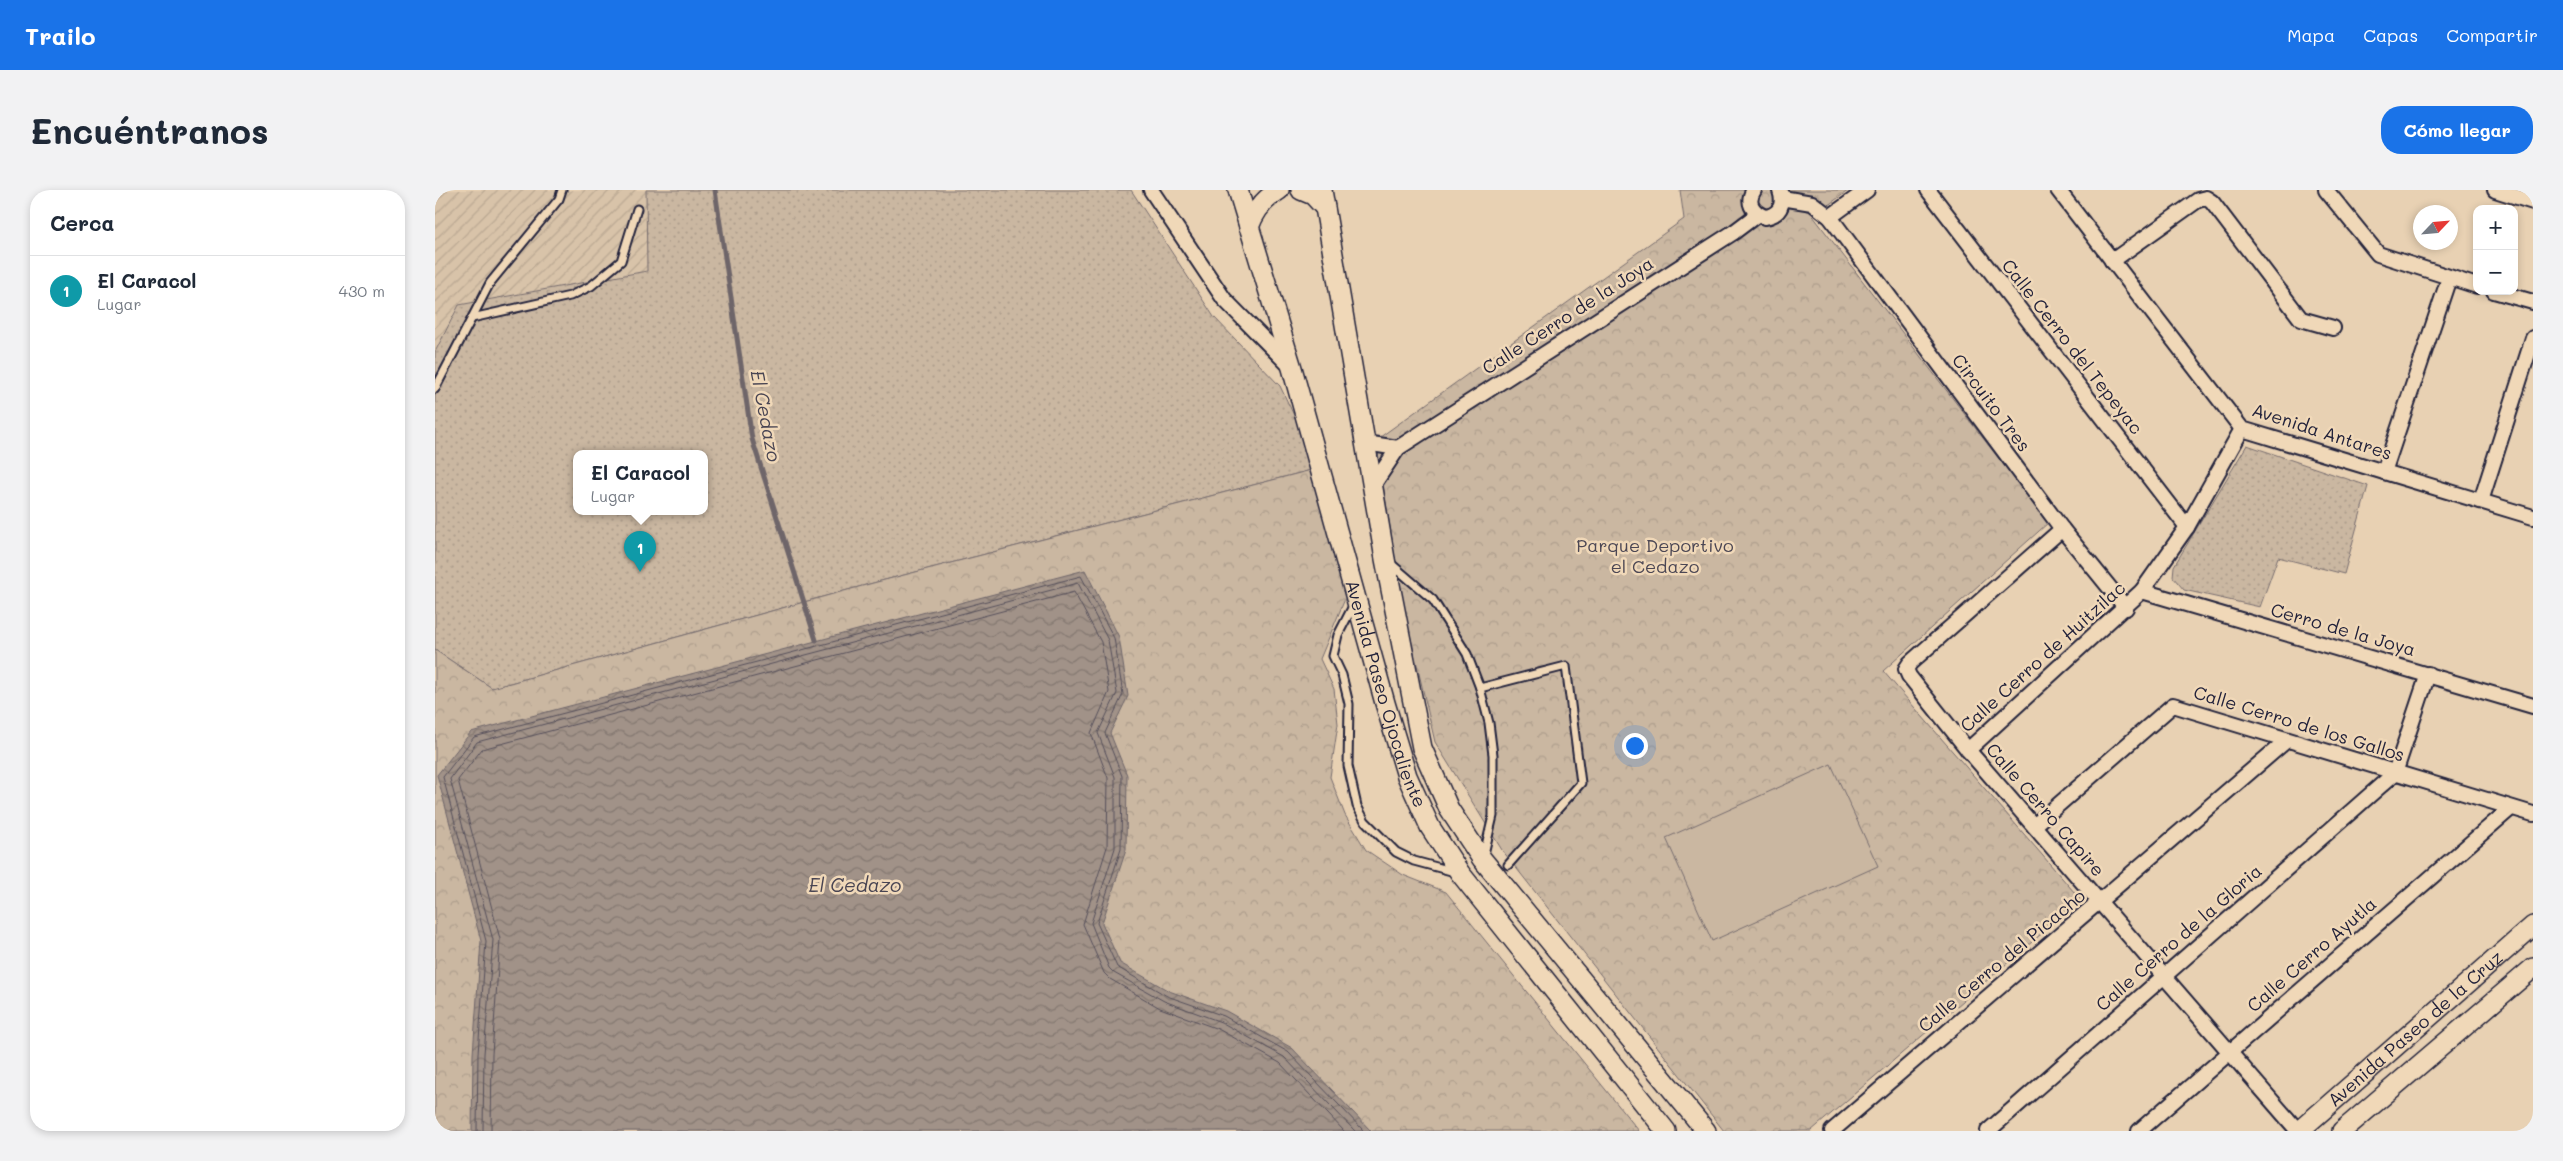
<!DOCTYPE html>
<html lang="es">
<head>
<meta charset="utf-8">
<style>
	body { margin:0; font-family:Mali,sans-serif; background:#f2f2f3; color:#1f2937 }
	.controls { position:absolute; right:15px; top:15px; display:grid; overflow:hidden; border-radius:10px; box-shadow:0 2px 8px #0003 }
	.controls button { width:45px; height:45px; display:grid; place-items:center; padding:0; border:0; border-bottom:1px solid #e0e1e3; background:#fff; color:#1f2937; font:25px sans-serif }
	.compass { position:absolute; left:1978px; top:15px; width:45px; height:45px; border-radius:50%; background:#fff; box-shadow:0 2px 8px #0003; rotate:64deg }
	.you { position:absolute; left:1199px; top:555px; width:18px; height:18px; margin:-12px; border:4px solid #fff; border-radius:50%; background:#1a73e8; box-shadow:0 0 0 8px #1a73e833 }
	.badge { display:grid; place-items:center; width:32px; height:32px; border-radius:50%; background:#1a73e8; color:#fff; font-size:16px; font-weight:700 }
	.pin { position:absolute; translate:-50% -41px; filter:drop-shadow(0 1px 2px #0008) }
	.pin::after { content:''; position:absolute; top:26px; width:18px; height:15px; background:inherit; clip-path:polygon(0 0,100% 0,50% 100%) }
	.popup { position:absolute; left:138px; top:260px; width:135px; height:65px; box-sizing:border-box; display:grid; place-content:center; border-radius:10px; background:#fff; filter:drop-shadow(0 1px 4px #0005); font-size:16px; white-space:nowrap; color:#747a83 }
	.popup b { font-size:19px; color:#1f2937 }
	.popup::after { content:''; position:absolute; left:50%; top:100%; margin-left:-10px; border:10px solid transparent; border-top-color:#fff }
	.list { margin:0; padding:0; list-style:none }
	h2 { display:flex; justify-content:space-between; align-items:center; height:65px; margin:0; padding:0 20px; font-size:21px }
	h2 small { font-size:16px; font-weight:400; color:#747a83 }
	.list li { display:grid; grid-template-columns:32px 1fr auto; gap:15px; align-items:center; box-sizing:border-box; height:70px; padding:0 20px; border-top:1px solid #e0e1e3 }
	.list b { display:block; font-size:19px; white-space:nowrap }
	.list p { margin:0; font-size:16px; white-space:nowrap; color:#747a83 }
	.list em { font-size:16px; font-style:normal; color:#747a83 }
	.map { position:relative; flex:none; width:2098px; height:941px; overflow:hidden; border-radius:20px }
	header { display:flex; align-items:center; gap:30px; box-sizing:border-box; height:70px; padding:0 25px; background:#1a73e8; color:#fff }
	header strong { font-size:24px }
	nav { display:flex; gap:28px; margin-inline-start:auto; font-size:18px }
	.intro { display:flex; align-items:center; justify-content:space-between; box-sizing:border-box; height:120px; padding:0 30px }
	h1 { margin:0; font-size:35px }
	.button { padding:12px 22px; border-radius:20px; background:#1a73e8; color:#fff; font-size:18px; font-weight:700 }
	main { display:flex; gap:30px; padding:0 30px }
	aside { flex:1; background:#fff; border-radius:20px; box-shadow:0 2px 8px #0003 }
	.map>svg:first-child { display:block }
	.industrial { fill:url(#industrial-furrows) }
	.grass { fill:url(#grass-dots); stroke:#766c6e; fill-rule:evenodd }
	.park { fill:url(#park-crowns); stroke:#766c6e }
	.pitch { fill:#cab7a1; stroke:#766c6e }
	.water { fill:url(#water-waves); stroke:#6e6569 }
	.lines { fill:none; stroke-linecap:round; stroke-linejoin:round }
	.shore { stroke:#554f5a; stroke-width:1 }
	.stream { stroke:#6e6569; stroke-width:5 }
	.service-casing { stroke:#22223b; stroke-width:11 }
	.minor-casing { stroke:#22223b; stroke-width:18 }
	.secondary-casing { stroke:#22223b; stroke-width:22 }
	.service { stroke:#f0d8b8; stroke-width:7 }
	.minor { stroke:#f0d8b8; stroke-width:14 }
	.secondary { stroke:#f0d8b8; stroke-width:19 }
	.labels { text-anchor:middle; stroke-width:5; stroke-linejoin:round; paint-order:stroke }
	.street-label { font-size:18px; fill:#22223b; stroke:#f0d8b8 }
	.park-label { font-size:18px; fill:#4c4754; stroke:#f0d8b8 }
	.water-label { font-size:19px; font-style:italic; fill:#484452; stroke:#f0d8b8 }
</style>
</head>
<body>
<header>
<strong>Trailo</strong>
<nav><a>Mapa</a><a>Capas</a><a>Compartir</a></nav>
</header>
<div class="intro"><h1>Encuéntranos</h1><a class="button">Cómo llegar</a></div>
<main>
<aside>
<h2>Cerca<small></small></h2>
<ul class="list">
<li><span class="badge" style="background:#0f9aa8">1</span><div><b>El Caracol</b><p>Lugar</p></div><em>430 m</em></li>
</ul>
</aside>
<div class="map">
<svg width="2098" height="941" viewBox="0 0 2098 941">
	<defs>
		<pattern id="industrial-furrows" width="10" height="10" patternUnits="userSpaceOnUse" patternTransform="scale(1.25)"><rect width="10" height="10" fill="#d8c3a9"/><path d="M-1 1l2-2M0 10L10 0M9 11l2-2" fill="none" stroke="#b9a792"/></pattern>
		<pattern id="grass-dots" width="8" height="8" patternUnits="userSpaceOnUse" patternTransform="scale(1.25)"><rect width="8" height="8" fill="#cab7a1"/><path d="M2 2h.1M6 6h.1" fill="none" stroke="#ad9d8c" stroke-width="1.8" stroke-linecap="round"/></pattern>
		<pattern id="park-crowns" width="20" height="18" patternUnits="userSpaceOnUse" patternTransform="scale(1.25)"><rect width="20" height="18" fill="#cab7a1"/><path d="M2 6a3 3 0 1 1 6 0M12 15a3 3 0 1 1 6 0" fill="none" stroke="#ad9d8c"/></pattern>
		<pattern id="water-waves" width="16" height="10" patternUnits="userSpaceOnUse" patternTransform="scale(1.25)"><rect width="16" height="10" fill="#a19288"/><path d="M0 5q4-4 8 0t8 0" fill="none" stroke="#837770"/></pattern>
	</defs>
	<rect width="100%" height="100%" fill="#e8d1b3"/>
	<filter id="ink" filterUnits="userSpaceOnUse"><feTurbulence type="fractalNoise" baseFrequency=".02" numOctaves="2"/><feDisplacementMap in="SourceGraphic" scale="10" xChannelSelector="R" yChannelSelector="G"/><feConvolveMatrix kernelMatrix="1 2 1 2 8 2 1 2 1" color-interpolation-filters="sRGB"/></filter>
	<g filter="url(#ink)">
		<path class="industrial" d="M 0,0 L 211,0 L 212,81 L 24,115 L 0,162 Z"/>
		<g class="grass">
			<path d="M 211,0 L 696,0 L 779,127 L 845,196 L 884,278 L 438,393 L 57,498 L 0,460 L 0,162 L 24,115 L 212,81 ZM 141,263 L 269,263 L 269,321 L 141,321 Z"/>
			<path d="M 1812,255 L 1933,296 L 1909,384 L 1843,367 L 1825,417 L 1749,400 L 1738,387 L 1739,376 Z"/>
		</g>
		<g class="park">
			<path d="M 1245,0 L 1414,0 L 1378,26 L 1613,333 L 1448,481 L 1646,710 L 1376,941 L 1289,941 L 1067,660 L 1000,552 L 966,406 L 941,250 L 1249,29 Z"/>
			<path d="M 884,278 L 912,404 L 885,469 L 899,499 L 903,534 L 895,587 L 910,625 L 931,660 L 968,685 L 1011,702 L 1204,941 L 0,941 L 0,460 L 57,498 L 438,393 Z"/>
		</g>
		<path class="pitch" d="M 1396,574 L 1443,676 L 1277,751 L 1231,648 Z"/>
		<path class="water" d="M 650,380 L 684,447 L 693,506 L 675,543 L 692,585 L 691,660 L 667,733 L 685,773 L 734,801 L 791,821 L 857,858 L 936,941 L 37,941 L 38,864 L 46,751 L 2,585 L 36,542 Z"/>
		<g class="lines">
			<g class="shore">
				<path d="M 42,941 L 43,864 L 51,751 L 8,587 L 39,547 L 646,386 L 679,448 L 688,504 L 670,543 L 687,586 L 686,659 L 662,733 L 682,777 L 732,806 L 789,826 L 853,862 L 929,941"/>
				<path d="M 48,941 L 49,864 L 58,750 L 15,589 L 42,552 L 643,393 L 673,450 L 682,503 L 663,543 L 680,587 L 680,658 L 656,733 L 674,778 L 679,783 L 729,811 L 786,832 L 849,867 L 920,941"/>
				<path d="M 56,941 L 57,864 L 65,749 L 23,590 L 47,559 L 639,402 L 666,452 L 674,502 L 656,543 L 673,588 L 672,657 L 648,734 L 669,783 L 675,789 L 725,818 L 783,839 L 845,873 L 909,941"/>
			</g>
			<path class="stream" d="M 280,0 L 317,249 L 381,450"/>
			<defs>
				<g id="service">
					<path d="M 37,128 L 135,106 L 156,96 L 186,71 L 202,19"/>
					<path d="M 0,199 L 55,93 L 124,9 L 127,0"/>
					<path d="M 954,372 L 998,410 L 1032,464 L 1045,498 L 1054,533 L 1058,565 L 1058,626 L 1049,664"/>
					<path d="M 919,414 L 903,445 L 898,466 L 907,485 L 914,514 L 913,576 L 922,616 L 930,631 L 961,662 L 979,671 L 1020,682"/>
					<path d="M 1045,498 L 1131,476 L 1146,593 L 1073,675"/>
				</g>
				<g id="minor">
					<path d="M 716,0 L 789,109 L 856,177"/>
					<path d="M 1319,0 C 1311,12 1317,22 1330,27 C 1344,25 1350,15 1345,1"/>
					<path d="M 1493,0 L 1752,337"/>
					<path d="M 1623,0 L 1807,239 L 2098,327"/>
					<path d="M 1891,0 L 1943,64 L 2042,96"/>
					<path d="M 2060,0 L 2098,12"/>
					<path d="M 1347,8 L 1377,13 L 1395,27 L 1627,339 L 1691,418"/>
					<path d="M 1395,27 L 1432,0"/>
					<path d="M 1677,71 L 1763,10 L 1771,8 L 1777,12 L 1866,129 L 1898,138"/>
					<path d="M 2059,101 L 2098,112"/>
					<path d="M 930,253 L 963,258"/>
					<path d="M 1949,282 L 2014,88"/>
					<path d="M 939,294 L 963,258 L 1299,42 L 1323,24"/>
					<path d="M 2046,311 L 2098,148"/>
					<path d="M 1627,339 L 1475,473 L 1471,479 L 1474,486 L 1533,560 L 1863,941"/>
					<path d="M 1707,401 L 2098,516"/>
					<path d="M 1533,560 L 1707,401 L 1752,337 L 1807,239"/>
					<path d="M 1599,636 L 1738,515 L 2098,624"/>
					<path d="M 1397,941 L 1852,550"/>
					<path d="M 1553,941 L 1960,583 L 1993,484"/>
					<path d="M 1704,941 L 2076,618"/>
				</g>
				<g id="secondary">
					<path id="s1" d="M 803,0 L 857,178 L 950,513 L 972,586 L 995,637 L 1025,683 L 1231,941"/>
					<path d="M 866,0 L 878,5 L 890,18"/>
					<path d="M 887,0 L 950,369 L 987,558 L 1014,619 L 1047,669 L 1271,941"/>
					<path d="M 814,37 C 820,20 829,9 844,0"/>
					<path id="s2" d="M 1864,941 L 2098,736"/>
					<path d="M 1907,941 L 2098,778"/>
				</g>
			</defs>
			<use href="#service" class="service-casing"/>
			<use href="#minor" class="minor-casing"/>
			<use href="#secondary" class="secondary-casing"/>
			<use href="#service" class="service"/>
			<use href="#minor" class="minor"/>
			<use href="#secondary" class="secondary"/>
		</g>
	</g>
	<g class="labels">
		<g class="street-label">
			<text transform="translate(1133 126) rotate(-33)" y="6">Calle Cerro de la Joya</text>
			<text transform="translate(1637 157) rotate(52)" y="6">Calle Cerro del Tepeyac</text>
			<text transform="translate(1556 213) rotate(53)" y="6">Circuito Tres</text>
			<text transform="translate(1887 242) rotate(18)" y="6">Avenida Antares</text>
			<text transform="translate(1908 440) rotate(16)" y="6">Cerro de la Joya</text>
			<text transform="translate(1608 467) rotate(-42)" y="6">Calle Cerro de Huitzilac</text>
			<text dy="6" stroke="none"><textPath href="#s1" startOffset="525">Avenida Paseo Ojocaliente</textPath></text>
			<text transform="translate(1864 534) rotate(17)" y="6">Calle Cerro de los Gallos</text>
			<text transform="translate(1610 620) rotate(49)" y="6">Calle Cerro Capire</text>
			<text transform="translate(1744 748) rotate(-41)" y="6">Calle Cerro de la Gloria</text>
			<text transform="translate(1877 765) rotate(-41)" y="6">Calle Cerro Ayutla</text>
			<text transform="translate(1567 771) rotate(-40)" y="6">Calle Cerro del Picacho</text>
			<text dy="6" stroke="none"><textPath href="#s2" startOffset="155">Avenida Paseo de la Cruz</textPath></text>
		</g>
		<g class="park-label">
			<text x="1220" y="362">Parque Deportivo<tspan x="1220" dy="21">el Cedazo</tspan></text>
		</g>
		<g class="water-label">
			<text transform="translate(331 226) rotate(79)" y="7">El Cedazo</text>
			<text x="420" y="702">El Cedazo</text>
		</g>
	</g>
</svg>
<div class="controls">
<button>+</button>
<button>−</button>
</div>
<svg class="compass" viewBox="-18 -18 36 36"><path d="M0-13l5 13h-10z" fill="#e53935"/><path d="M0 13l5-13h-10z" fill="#747a83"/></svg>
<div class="you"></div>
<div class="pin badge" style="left:205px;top:382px;background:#0f9aa8">1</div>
<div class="popup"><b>El Caracol</b>Lugar</div>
</div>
</main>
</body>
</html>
